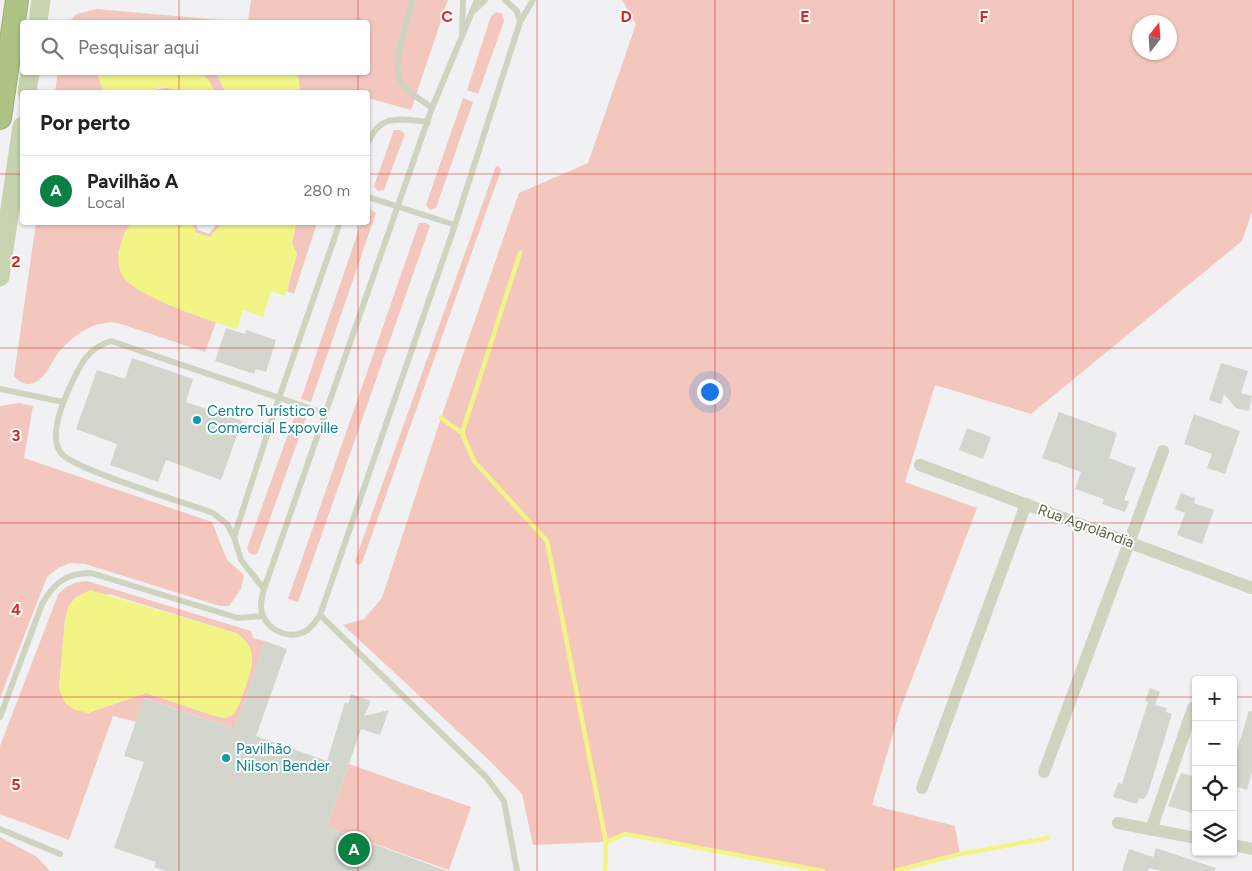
<!DOCTYPE html>
<html lang="pt">
<head>
<meta charset="utf-8">
<style>
	body { margin:0; font-family:Figtree,sans-serif; background:#f2f2f2; color:#222 }
	.controls { position:absolute; right:15px; bottom:15px; display:grid; overflow:hidden; border-radius:5px; box-shadow:0 1px 4px #0004 }
	.controls button { width:45px; height:45px; display:grid; place-items:center; padding:0; border:0; border-bottom:1px solid #e0e0e0; background:#fff; color:#222; font:25px sans-serif }
	.compass { position:absolute; left:1132px; top:15px; width:45px; height:45px; border-radius:50%; background:#fff; box-shadow:0 1px 4px #0004; rotate:17deg }
	.you { position:absolute; left:709px; top:391px; width:18px; height:18px; margin:-12px; border:4px solid #fff; border-radius:50%; background:#1a73e8; box-shadow:0 0 0 8px #1a73e833 }
	.badge { display:grid; place-items:center; width:32px; height:32px; border-radius:50%; background:#0b8043; color:#fff; font-size:16px; font-weight:700 }
	.pin { position:absolute; translate:-50% -50%; border:2px solid #fff; box-shadow:0 1px 5px #0006 }
	.list { margin:0; padding:0; list-style:none }
	h2 { display:flex; justify-content:space-between; align-items:center; height:65px; margin:0; padding:0 20px; font-size:21px }
	h2 small { font-size:16px; font-weight:400; color:#767676 }
	.list li { display:grid; grid-template-columns:32px 1fr auto; gap:15px; align-items:center; box-sizing:border-box; height:70px; padding:0 20px; border-top:1px solid #e0e0e0 }
	.list b { display:block; font-size:19px; white-space:nowrap }
	.list p { margin:0; font-size:16px; white-space:nowrap; color:#767676 }
	.list em { font-size:16px; font-style:normal; color:#767676 }
	.icon { flex:none; width:28px; height:28px; fill:none; stroke:currentColor; stroke-width:2; stroke-linecap:round; stroke-linejoin:round }
	.map { position:relative; flex:none; width:1252px; height:871px; overflow:hidden }
	.search { position:absolute; background:#fff; box-shadow:0 1px 4px #0004; left:20px; top:20px; width:350px; height:55px; display:flex; align-items:center; gap:12px; box-sizing:border-box; padding:0 18px; border-radius:5px; color:#767676; font-size:19px }
	.panel { position:absolute; background:#fff; box-shadow:0 1px 4px #0004; left:20px; top:90px; width:350px; height:135px; border-radius:5px }
	.map>svg:first-child { display:block }
	.green { fill:#f3c7bd; fill-rule:evenodd }
	.water { fill:#f2f486 }
	.lines { fill:none; stroke-linecap:round; stroke-linejoin:round }
	.stream { stroke:#f2f486; stroke-width:4.5 }
	.building { fill:#d2d6cd }
	.motorway-casing { stroke:#9baf70; stroke-width:24 }
	.service { stroke:#cfd4c1; stroke-width:6 }
	.minor { stroke:#cfd4c1; stroke-width:12 }
	.primary { stroke:#c7d2af; stroke-width:19 }
	.motorway { stroke:#afc385; stroke-width:22 }
	.grid { fill:none; stroke:#d62828; stroke-width:1; stroke-opacity:0.55 }
	.culture-dot { fill:#0f9aa8; stroke:#fff; stroke-width:2 }
	.labels { text-anchor:middle; stroke-width:4; stroke-linejoin:round; paint-order:stroke }
	.culture-label { font-size:15px; fill:#0d838f; stroke:#fff; text-anchor:start }
	.street-label { font-size:15px; fill:#596047; stroke:#fff }
	.grid-label { font-size:16px; text-anchor:middle; font-weight:bold; fill:#d62828; stroke:#fff; stroke-width:4; stroke-linejoin:round; paint-order:stroke }
</style>
</head>
<body>
<div class="map">
<svg width="1252" height="871" viewBox="0 0 1252 871">
	<rect width="100%" height="100%" fill="#f1f1f3"/>
	<g class="green">
		<path d="M 251,0 L 448,0 L 411,110 L 368,98 L 368,92 L 300,92 L 298,76 L 294,73 L 368,72 L 368,22 L 248,22 Z"/>
		<path d="M 622,0 L 1252,0 L 1252,212 L 1242,241 L 1031,414 L 935,385 L 905,482 L 977,508 L 900,710 L 872,805 L 955,826 L 960,854 L 895,871 L 823,871 L 625,834 L 606,842 L 533,845 L 522,794 L 491,762 L 343,625 L 364,619 L 382,598 L 441,418 L 519,193 L 588,163 L 636,24 ZM 1140,22 L 1170,22 L 1170,52 L 1140,52 Z"/>
		<path d="M 96,9 L 243,22 L 68,22 L 77,14 Z"/>
		<path d="M 497,12 L 502,14 L 504,21 L 478,94 L 467,90 L 491,16 Z"/>
		<path d="M 58,72 L 97,73 L 104,92 L 55,92 Z"/>
		<path d="M 201,73 L 217,73 L 225,92 L 215,92 Z"/>
		<path d="M 168,87 L 181,92 L 151,92 L 154,90 Z"/>
		<path d="M 463,98 L 473,102 L 436,208 L 430,210 L 426,205 Z"/>
		<path d="M 394,130 L 400,130 L 405,134 L 384,190 L 378,191 L 374,186 Z"/>
		<path d="M 496,166 L 499,166 L 501,170 L 362,563 L 358,565 L 355,561 Z"/>
		<path d="M 368,208 L 376,213 L 311,402 L 301,399 L 361,223 L 368,222 Z"/>
		<path d="M 36,223 L 131,223 L 125,232 L 118,254 L 138,289 L 167,304 L 216,322 L 205,352 L 118,323 C 95,319 73,335 58,353 C 52,361 48,373 40,379 C 31,387 21,385 14,376 Z"/>
		<path d="M 192,223 L 196,223 L 198,230 L 209,234 L 216,225 L 216,223 L 219,223 L 219,227 L 210,237 L 196,233 Z"/>
		<path d="M 296,223 L 317,223 L 294,294 L 287,291 L 297,254 L 292,243 Z"/>
		<path d="M 419,223 L 426,223 L 430,226 L 298,602 L 288,599 Z"/>
		<path d="M 19,403 L 33,406 L 24,458 L 212,522 L 227,560 L 244,575 L 241,589 L 229,606 L 220,606 L 85,564 L 70,563 L 58,568 L 47,577 L 0,698 L 0,406 Z"/>
		<path d="M 302,414 L 306,418 L 258,552 L 255,555 L 249,553 L 247,548 L 295,415 Z"/>
		<path d="M 87,581 L 251,631 L 253,638 L 265,641 L 235,729 L 145,698 L 136,722 L 113,716 L 69,840 L 0,814 L 0,746 L 58,595 C 66,585 74,582 87,581 ZM 109,594 L 236,633 C 267,653 244,686 234,714 L 225,718 L 215,716 L 146,693 L 88,713 L 59,689 L 65,620 L 69,605 Z"/>
		<path d="M 349,764 L 471,807 L 449,870 L 327,827 Z"/>
		<path d="M 0,837 L 37,857 L 50,871 L 0,871 Z"/>
	</g>
	<g class="water">
		<path d="M 97,73 L 201,73 L 208,79 L 215,92 C 204,93 192,94 182,92 C 171,90 161,83 151,92 L 104,92 Z"/>
		<path d="M 217,73 L 294,73 L 298,76 L 300,92 L 225,92 Z"/>
		<path d="M 131,223 L 192,223 L 196,233 L 210,237 L 219,227 L 219,223 L 296,223 L 292,243 L 297,254 L 285,296 L 271,291 L 263,317 L 243,310 L 237,329 C 212,322 141,298 125,279 C 112,264 121,237 131,223 Z"/>
		<path d="M 90,590 L 236,633 C 257,647 254,663 246,685 C 243,695 240,705 234,714 L 225,718 L 215,716 L 146,693 L 88,713 L 75,710 L 65,703 L 59,689 L 65,620 L 69,605 L 76,597 Z"/>
	</g>
	<g class="lines">
		<g class="stream">
			<path d="M 441,418 L 462,433 L 474,461 L 547,541 L 606,842 L 605,871"/>
			<path d="M 462,433 L 520,253"/>
			<path d="M 606,842 L 625,834 L 823,871"/>
			<path d="M 895,871 L 960,854 L 1048,838"/>
		</g>
	</g>
	<g class="building">
		<path d="M 226,328 L 245,334 L 246,330 L 276,340 L 266,372 L 256,369 L 254,374 L 215,361 Z"/>
		<path d="M 132,358 L 193,379 L 186,402 L 242,421 L 221,480 L 166,460 L 158,482 L 110,465 L 117,444 L 76,429 L 97,370 L 125,379 Z"/>
		<path d="M 1221,363 L 1248,371 L 1241,393 L 1252,396 L 1249,411 L 1236,408 L 1224,394 L 1221,404 L 1209,400 Z"/>
		<path d="M 1059,412 L 1117,433 L 1109,458 L 1136,468 L 1124,500 L 1129,502 L 1125,512 L 1102,504 L 1104,499 L 1075,489 L 1081,472 L 1042,458 Z"/>
		<path d="M 1194,414 L 1240,431 L 1225,474 L 1207,468 L 1212,454 L 1184,444 Z"/>
		<path d="M 967,428 L 991,437 L 983,459 L 959,450 Z"/>
		<path d="M 1181,493 L 1195,498 L 1194,503 L 1214,510 L 1202,544 L 1177,535 L 1185,513 L 1175,509 Z"/>
		<path d="M 265,641 L 287,649 L 256,736 L 327,761 L 345,702 L 348,704 L 351,694 L 371,701 L 364,716 L 389,710 L 380,735 L 361,729 L 327,827 L 447,871 L 166,871 L 154,867 L 156,862 L 114,848 L 144,762 L 124,756 L 144,698 L 235,729 Z"/>
		<path d="M 1150,688 L 1160,692 L 1155,705 L 1167,708 L 1166,712 L 1172,714 L 1148,793 L 1144,799 L 1139,798 L 1137,804 L 1113,797 L 1118,783 L 1122,784 L 1127,768 L 1148,702 L 1145,701 Z"/>
		<path d="M 1249,711 L 1252,711 L 1252,772 L 1247,790 L 1233,786 L 1233,763 Z"/>
		<path d="M 1181,773 L 1196,777 L 1196,814 L 1168,806 Z"/>
		<path d="M 1156,848 L 1216,868 L 1215,871 L 1161,871 L 1149,868 L 1148,871 L 1122,871 L 1129,849 L 1153,857 Z"/>
	</g>
	<g class="lines">
		<defs>
			<path id="motorway" d="M 0,118 L 17,0"/>
		</defs>
		<use href="#motorway" class="motorway-casing"/>
		<g class="service">
			<path d="M 412,0 C 408,19 392,63 400,80 C 406,92 422,100 432,108"/>
			<path d="M 477,0 L 432,108 L 264,589 C 263,594 261,600 261,605 C 261,626 285,641 304,632 C 312,628 315,622 320,615 L 455,225 L 520,22 L 533,0"/>
			<path d="M 505,0 L 517,11 L 520,22"/>
			<path d="M 475,10 L 485,0"/>
			<path d="M 462,34 L 463,0"/>
			<path d="M 368,143 C 380,113 400,119 428,122"/>
			<path d="M 368,197 L 455,225"/>
			<path d="M 0,389 L 63,402"/>
			<path d="M 234,537 L 227,524 L 213,513 C 187,503 72,469 61,453 C 49,438 61,407 68,391 C 79,368 85,349 111,341 L 324,413"/>
			<path d="M 264,589 L 241,560 L 234,537 L 279,398 L 340,222"/>
			<path d="M 320,615 L 486,777 L 504,801 L 517,871"/>
			<path d="M 0,717 L 42,604 C 54,583 66,573 91,573 L 238,618 L 263,616"/>
			<path d="M 0,829 L 60,854"/>
		</g>
		<g class="minor">
			<path d="M 920,465 L 1252,588"/>
			<path d="M 1044,772 L 1163,451"/>
			<path d="M 922,788 L 1026,504"/>
			<path d="M 1118,823 L 1196,838"/>
			<path d="M 1151,830 L 1193,708"/>
			<path d="M 1233,845 L 1252,849"/>
		</g>
		<g class="primary">
			<path d="M 38,22 L 41,0"/>
			<path d="M 27,92 L 30,72"/>
			<path d="M 0,277 L 22,126"/>
		</g>
		<use href="#motorway" class="motorway"/>
	</g>
	<path class="grid" d="M 179,0 L 179,22M 358,0 L 358,22M 537,0 L 537,871M 715,0 L 715,871M 894,0 L 894,871M 1073,0 L 1073,871M 179,72 L 179,92M 358,72 L 358,92M 0,174 L 22,174M 368,174 L 1252,174M 179,222 L 179,871M 358,222 L 358,871M 0,348 L 1252,348M 0,523 L 1252,523M 0,697 L 1196,697M 1233,697 L 1252,697"/>
	<g class="culture-dot">
		<circle cx="197" cy="420" r="5"/>
		<circle cx="226" cy="758" r="5"/>
	</g>
	<g class="labels">
		<g class="culture-label">
			<text x="207" y="416">Centro Turístico e<tspan x="207" dy="17">Comercial Expoville</tspan></text>
			<text x="236" y="754">Pavilhão<tspan x="236" dy="17">Nilson Bender</tspan></text>
		</g>
		<g class="street-label">
			<text transform="translate(1086 526) rotate(20)" y="5">Rua Agrolândia</text>
		</g>
	</g>
	<g class="grid-label">
		<text x="447" y="22">C</text>
		<text x="626" y="22">D</text>
		<text x="805" y="22">E</text>
		<text x="984" y="22">F</text>
		<text x="16" y="267">2</text>
		<text x="16" y="441">3</text>
		<text x="16" y="615">4</text>
		<text x="16" y="790">5</text>
	</g>
</svg>
<div class="controls">
<button>+</button>
<button>−</button>
<button><svg class="icon" aria-label="locate" viewBox="0 0 24 24"><circle cx="12" cy="12" r="6"/><path d="M12 2v4M12 18v4M2 12h4M18 12h4"/></svg></button>
<button><svg class="icon" aria-label="layers" viewBox="0 0 24 24"><path d="M12 4l9 5-9 5-9-5zM3 14l9 5 9-5"/></svg></button>
</div>
<svg class="compass" viewBox="-18 -18 36 36"><path d="M0-13l5 13h-10z" fill="#e53935"/><path d="M0 13l5-13h-10z" fill="#767676"/></svg>
<div class="you"></div>
<div class="pin badge" style="left:354px;top:849px">A</div>
<div class="search"><svg class="icon" aria-label="search" viewBox="0 0 24 24"><circle cx="10" cy="10" r="6"/><path d="M15 15l6 6"/></svg>Pesquisar aqui</div>
<section class="panel">
<h2>Por perto<small></small></h2>
<ul class="list">
<li><span class="badge">A</span><div><b>Pavilhão A</b><p>Local</p></div><em>280 m</em></li>
</ul>
</section>
</div>
</body>
</html>
